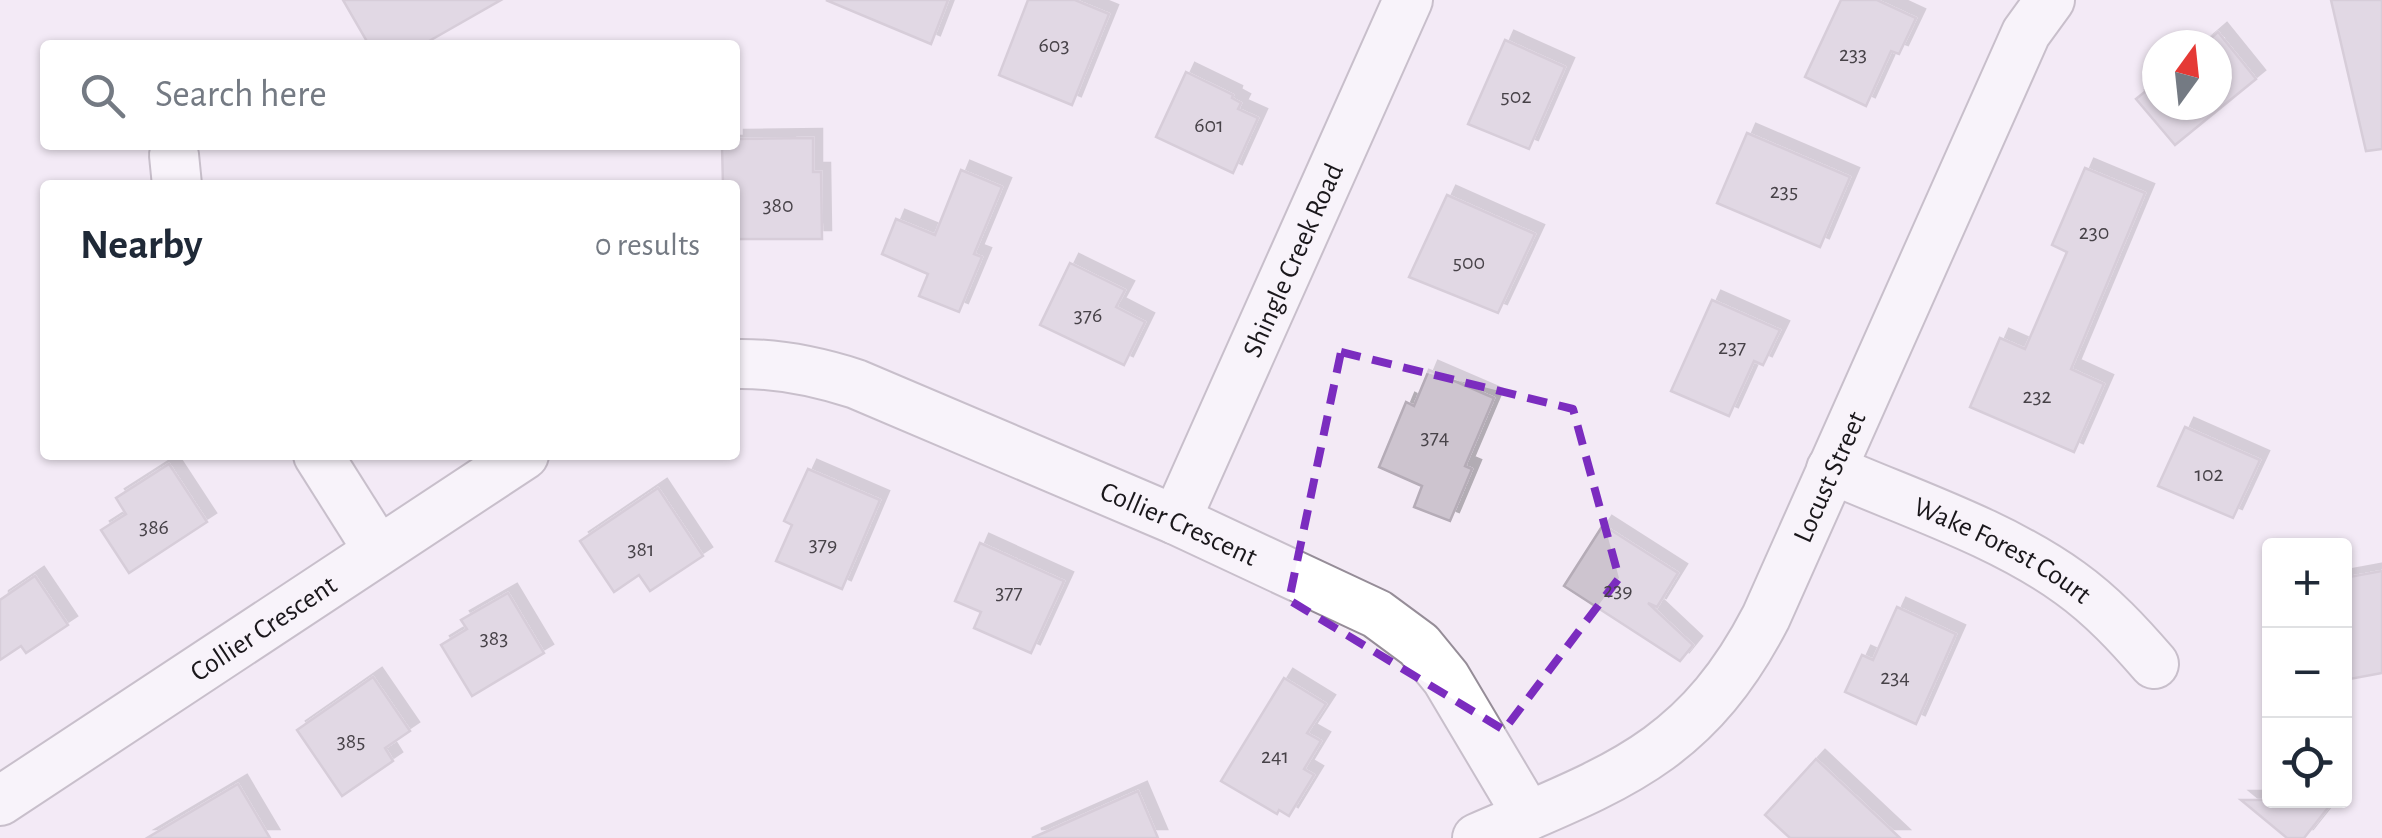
<!DOCTYPE html>
<html lang="en">
<head>
<meta charset="utf-8">
<style>
	body { margin:0; font-family:"Alegreya Sans",sans-serif; background:#f6f6f7; color:#1f2937 }
	.controls { position:absolute; right:30px; bottom:30px; display:grid; overflow:hidden; border-radius:10px; box-shadow:0 2px 8px #0004 }
	.controls button { width:90px; height:90px; display:grid; place-items:center; padding:0; border:0; border-bottom:2px solid #e0e1e3; background:#fff; color:#1f2937; font:50px sans-serif }
	.compass { position:absolute; left:2142px; top:30px; width:90px; height:90px; border-radius:50%; background:#fff; box-shadow:0 2px 8px #0004; rotate:15deg }
	.list { margin:0; padding:0; list-style:none }
	h2 { display:flex; justify-content:space-between; align-items:center; height:130px; margin:0; padding:0 40px; font-size:42px }
	h2 small { font-size:32px; font-weight:400; color:#747a83 }
	.icon { flex:none; width:55px; height:55px; fill:none; stroke:currentColor; stroke-width:2; stroke-linecap:round; stroke-linejoin:round }
	.map { position:relative; flex:none; width:2382px; height:838px; overflow:hidden }
	.search { position:absolute; background:#fff; box-shadow:0 2px 8px #0004; left:40px; top:40px; width:700px; height:110px; display:flex; align-items:center; gap:25px; box-sizing:border-box; padding:0 35px; border-radius:10px; color:#747a83; font-size:38px }
	.panel { position:absolute; background:#fff; box-shadow:0 2px 8px #0004; left:40px; top:180px; width:700px; height:280px; border-radius:10px }
	.map>svg:first-child { display:block }
	.building { fill:#cdc4cf; stroke:#b5acb7; stroke-width:2.5; filter:url(#shadow) }
	.lines { fill:none; stroke-linecap:round; stroke-linejoin:round }
	.minor-casing { stroke:#968d98; stroke-width:52 }
	.minor { stroke:#fff; stroke-width:48 }
	.marked { fill:none; stroke:#7b2cbf; stroke-width:8; stroke-dasharray:20 12; stroke-linejoin:round }
	.labels { text-anchor:middle; stroke-width:9; stroke-linejoin:round; paint-order:stroke }
	.number-label { font-size:22px; fill:#474248 }
	.street-label { font-size:28px; fill:#1a171b; stroke:#fdf9fe }
</style>
</head>
<body>
<div class="map">
<svg width="2382" height="838" viewBox="0 0 2382 838">
	<defs>
		<filter id="shadow"><feDropShadow dx="9" dy="-9" stdDeviation="0" flood-color="#0004"/></filter>
	</defs>
	<rect width="100%" height="100%" fill="#f3eaf5"/>
	<g class="building">
		<path d="M 343,0 L 501,0 L 422,45 L 369,45 Z"/>
		<path d="M 826,0 L 948,0 L 931,44 Z"/>
		<path d="M 1028,0 L 1075,0 L 1109,14 L 1072,105 L 999,75 Z"/>
		<path d="M 1841,0 L 1877,0 L 1916,18 L 1899,54 L 1891,51 L 1866,106 L 1805,77 Z"/>
		<path d="M 2331,0 L 2382,0 L 2382,149 L 2366,151 Z"/>
		<path d="M 2218,32 L 2256,79 L 2175,145 L 2136,99 L 2157,82 L 2157,105 L 2217,105 L 2217,45 L 2203,45 Z"/>
		<path d="M 1505,40 L 1565,67 L 1529,149 L 1468,124 Z"/>
		<path d="M 1186,72 L 1233,95 L 1232,98 L 1241,103 L 1238,109 L 1258,118 L 1233,173 L 1156,137 Z"/>
		<path d="M 1747,133 L 1850,177 L 1820,247 L 1717,203 Z"/>
		<path d="M 813,138 L 813,172 L 821,172 L 822,239 L 735,239 L 735,185 L 723,185 L 722,145 L 735,145 L 735,139 Z"/>
		<path d="M 2085,168 L 2145,193 L 2071,369 L 2104,384 L 2074,452 L 1970,407 L 2000,338 L 2025,349 L 2067,252 L 2052,245 Z"/>
		<path d="M 961,170 L 1002,187 L 974,254 L 982,257 L 959,312 L 919,296 L 928,274 L 882,254 L 896,219 L 935,235 Z"/>
		<path d="M 1447,195 L 1535,234 L 1498,313 L 1409,277 Z"/>
		<path d="M 1070,263 L 1125,290 L 1116,307 L 1145,322 L 1124,365 L 1040,325 Z"/>
		<path d="M 1712,300 L 1780,330 L 1763,365 L 1754,361 L 1729,416 L 1671,391 Z"/>
		<path d="M 1429,370 L 1494,398 L 1465,466 L 1472,469 L 1450,521 L 1414,507 L 1422,486 L 1379,467 L 1406,402 L 1414,406 Z"/>
		<path d="M 2185,427 L 2260,460 L 2233,518 L 2158,486 Z"/>
		<path d="M 169,464 L 207,522 L 129,573 L 101,530 L 126,514 L 116,498 Z"/>
		<path d="M 808,469 L 880,500 L 842,589 L 776,561 L 792,525 L 784,521 Z"/>
		<path d="M 658,488 L 703,556 L 650,591 L 639,575 L 614,592 L 580,541 Z"/>
		<path d="M 1603,525 L 1678,573 L 1657,607 L 1648,603 L 1693,645 L 1680,661 L 1564,586 Z"/>
		<path d="M 980,543 L 1064,581 L 1031,653 L 974,628 L 981,612 L 955,601 Z"/>
		<path d="M 2382,571 L 2382,673 L 2344,680 L 2344,578 Z"/>
		<path d="M 35,576 L 68,625 L 26,653 L 21,646 L 0,660 L 0,600 Z"/>
		<path d="M 508,593 L 544,653 L 472,696 L 441,645 L 467,629 L 461,620 Z"/>
		<path d="M 1897,607 L 1956,634 L 1916,724 L 1845,692 L 1862,655 L 1873,660 Z"/>
		<path d="M 373,677 L 410,731 L 385,748 L 393,761 L 342,796 L 297,730 Z"/>
		<path d="M 1284,678 L 1326,704 L 1307,733 L 1321,741 L 1304,769 L 1314,775 L 1289,816 L 1279,810 L 1277,814 L 1221,781 Z"/>
		<path d="M 1816,759 L 1900,838 L 1790,838 L 1765,815 Z"/>
		<path d="M 238,784 L 270,838 L 147,838 Z"/>
		<path d="M 1138,791 L 1158,838 L 1032,838 Z"/>
		<path d="M 2241,800 L 2334,800 L 2304,838 L 2287,838 Z"/>
	</g>
	<g class="lines">
		<defs>
			<g id="minor">
				<path d="M 174,155 L 177,185"/>
				<path id="s1" d="M 735,364 C 777,363 816,371 856,384 L 1176,520 L 1377,614 L 1419,645 L 1446,678 L 1528,816"/>
				<path d="M 318,455 L 378,550"/>
				<path id="s2" d="M 1831,469 C 1909,503 2001,533 2070,583 C 2102,606 2128,634 2154,664"/>
				<path id="s3" d="M 1176,520 L 1408,0"/>
				<path id="s4" d="M 0,801 L 524,455"/>
				<path id="s5" d="M 1477,838 C 1612,779 1694,756 1766,617 L 2026,33 L 2050,0"/>
			</g>
		</defs>
		<use href="#minor" class="minor-casing"/>
		<use href="#minor" class="minor"/>
	</g>
	<path d="M0 0H2382V838H0ZM 1341,352 L 1573,409 L 1619,578 L 1504,730 L 1289,600 Z" fill="#f3eaf5" fill-opacity=".55" fill-rule="evenodd"/>
	<path class="marked" d="M 1341,352 L 1573,409 L 1619,578 L 1504,730 L 1289,600 Z"/>
	<g class="labels">
		<g class="number-label">
			<text x="1054" y="52">603</text>
			<text x="1853" y="61">233</text>
			<text x="1516" y="103">502</text>
			<text x="1209" y="132">601</text>
			<text x="1784" y="198">235</text>
			<text x="778" y="212">380</text>
			<text x="2094" y="239">230</text>
			<text x="1469" y="269">500</text>
			<text x="1088" y="322">376</text>
			<text x="1732" y="354">237</text>
			<text x="2037" y="403">232</text>
			<text x="1435" y="444">374</text>
			<text x="2209" y="481">102</text>
			<text x="154" y="534">386</text>
			<text x="823" y="551">379</text>
			<text x="641" y="556">381</text>
			<text x="1618" y="597">239</text>
			<text x="1009" y="599">377</text>
			<text x="494" y="645">383</text>
			<text x="1895" y="684">234</text>
			<text x="351" y="748">385</text>
			<text x="1275" y="763">241</text>
		</g>
		<g class="street-label">
			<text dy="10" stroke="none"><textPath href="#s3" startOffset="285">Shingle Creek Road</textPath></text>
			<text dy="10" stroke="none"><textPath href="#s5" startOffset="528">Locust Street</textPath></text>
			<text dy="10" stroke="none"><textPath href="#s1" startOffset="475">Collier Crescent</textPath></text>
			<text dy="10" stroke="none"><textPath href="#s2" startOffset="190">Wake Forest Court</textPath></text>
			<text dy="10" stroke="none"><textPath href="#s4" startOffset="315">Collier Crescent</textPath></text>
		</g>
	</g>
</svg>
<div class="controls">
<button>+</button>
<button>−</button>
<button><svg class="icon" aria-label="locate" viewBox="0 0 24 24"><circle cx="12" cy="12" r="6"/><path d="M12 2v4M12 18v4M2 12h4M18 12h4"/></svg></button>
</div>
<svg class="compass" viewBox="-18 -18 36 36"><path d="M0-13l5 13h-10z" fill="#e53935"/><path d="M0 13l5-13h-10z" fill="#747a83"/></svg>
<div class="search"><svg class="icon" aria-label="search" viewBox="0 0 24 24"><circle cx="10" cy="10" r="6"/><path d="M15 15l6 6"/></svg>Search here</div>
<section class="panel">
<h2>Nearby<small>0 results</small></h2>
<ul class="list">
</ul>
</section>
</div>
</body>
</html>
